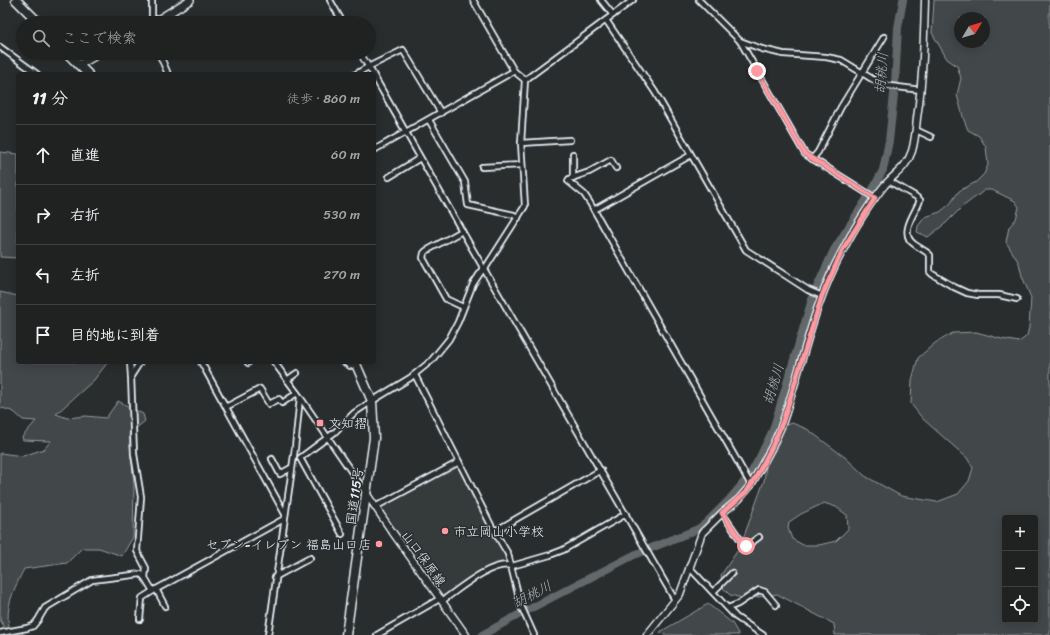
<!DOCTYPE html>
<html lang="ja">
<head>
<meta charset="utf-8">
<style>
	body { margin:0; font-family:Sriracha,"Klee One",sans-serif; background:#282a2a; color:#f1f3f6 }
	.controls { position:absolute; right:12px; bottom:12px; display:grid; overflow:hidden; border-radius:4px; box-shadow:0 2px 10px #0003 }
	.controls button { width:36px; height:36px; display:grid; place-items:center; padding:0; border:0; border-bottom:1px solid #3d3f40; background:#202222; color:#f1f3f6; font:20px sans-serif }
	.compass { position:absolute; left:954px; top:12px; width:36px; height:36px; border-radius:50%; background:#202222; box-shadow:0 2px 10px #0003; rotate:52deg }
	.stop { position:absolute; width:12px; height:12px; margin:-9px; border:3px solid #ff9aa2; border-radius:50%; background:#fff }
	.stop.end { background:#ff9aa2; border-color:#fff; box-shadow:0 1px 4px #0008 }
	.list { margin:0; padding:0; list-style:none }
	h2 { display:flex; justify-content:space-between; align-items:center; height:52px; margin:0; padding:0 16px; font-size:17px }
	h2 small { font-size:13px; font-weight:400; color:#a2a4a5 }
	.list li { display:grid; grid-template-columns:26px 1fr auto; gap:12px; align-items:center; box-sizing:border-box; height:60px; padding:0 16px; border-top:1px solid #3d3f40 }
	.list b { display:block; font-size:15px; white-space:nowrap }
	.list em { font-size:13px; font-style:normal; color:#a2a4a5 }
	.icon { flex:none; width:22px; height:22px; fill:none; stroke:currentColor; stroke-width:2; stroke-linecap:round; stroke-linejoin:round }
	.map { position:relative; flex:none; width:1050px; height:635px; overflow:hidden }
	.search { position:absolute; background:#202222; box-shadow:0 2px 10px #0003; left:16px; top:16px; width:360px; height:44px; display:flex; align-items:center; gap:10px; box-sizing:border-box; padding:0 14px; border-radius:22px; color:#a2a4a5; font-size:15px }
	.panel { position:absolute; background:#202222; box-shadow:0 2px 10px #0003; left:16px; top:72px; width:360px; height:292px; border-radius:4px }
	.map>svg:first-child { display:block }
	.built { fill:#363a3b }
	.green { fill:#424648; stroke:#959ca0; fill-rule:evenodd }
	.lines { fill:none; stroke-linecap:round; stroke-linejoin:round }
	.river { stroke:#63686b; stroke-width:8 }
	.street-casing { stroke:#e8f1f8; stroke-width:8 }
	.secondary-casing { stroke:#e8f1f8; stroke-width:9 }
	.primary-casing { stroke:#e8f1f8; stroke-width:10 }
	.highway-casing { stroke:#e8f1f8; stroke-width:11 }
	.street { stroke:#2a2d2e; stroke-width:4.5 }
	.secondary { stroke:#2a2d2e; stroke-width:6 }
	.primary { stroke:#2a2d2e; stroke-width:7 }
	.highway { stroke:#2a2d2e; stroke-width:8 }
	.route { stroke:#ff9aa2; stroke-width:5 }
	.poi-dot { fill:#ff9aa2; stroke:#2a2d2e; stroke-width:1.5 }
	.labels { text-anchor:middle; stroke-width:3; stroke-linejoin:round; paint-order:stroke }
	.poi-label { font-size:13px; fill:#e8f1f8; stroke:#2a2d2e; text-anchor:start }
	.street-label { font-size:13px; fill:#e8f1f8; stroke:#2a2d2e }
	.water-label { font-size:14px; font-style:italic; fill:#acb3b9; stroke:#2a2d2e }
</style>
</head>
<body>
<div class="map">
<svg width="1050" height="635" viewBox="0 0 1050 635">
	<rect width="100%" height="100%" fill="#2a2d2e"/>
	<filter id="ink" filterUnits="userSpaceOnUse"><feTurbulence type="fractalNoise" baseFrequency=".025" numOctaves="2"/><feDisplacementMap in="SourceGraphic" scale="8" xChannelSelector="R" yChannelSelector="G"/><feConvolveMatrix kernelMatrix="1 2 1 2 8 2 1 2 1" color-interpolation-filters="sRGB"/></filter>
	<g filter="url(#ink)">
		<path class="built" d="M 457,465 L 459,466 L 505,554 L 507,560 L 504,564 L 485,568 L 446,594 L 442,592 L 381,507 Z"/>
		<g class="green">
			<path d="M 934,0 L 1050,0 C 1050,9 1048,19 1050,28 L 1050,635 L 835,635 L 834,624 L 777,594 L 746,599 L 730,595 L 723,588 L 721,575 L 740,547 L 764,481 L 770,438 L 783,427 L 792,423 L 807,429 L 846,458 L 865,476 L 901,496 L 937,502 L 958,494 L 969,481 L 973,468 L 967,458 L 923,419 L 911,404 L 912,380 L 918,358 L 935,343 L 953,333 L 976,332 L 1002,339 L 1019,342 L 1027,336 L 1029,327 L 1031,298 L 1022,276 L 1019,263 L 1006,242 L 1009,227 L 1016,219 L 1019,207 L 1015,201 L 992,190 L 985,190 L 962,207 L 946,223 L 928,237 L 917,232 L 918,226 L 925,217 L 940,212 L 950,204 L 959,191 L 976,182 L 984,174 L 988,165 L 986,147 L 979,136 L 968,130 L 964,120 L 957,95 L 961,78 L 957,66 L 947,59 L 932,33 ZM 960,18 L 984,18 L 984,42 L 960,42 ZM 824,503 L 836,507 L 847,515 L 848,529 L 836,541 L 819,545 L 803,545 L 792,539 L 788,528 L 789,522 L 801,514 ZM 1005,518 L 1035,518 L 1035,620 L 1005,620 Z"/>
			<path d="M 0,152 L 18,154 L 18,258 L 0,257 Z"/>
			<path d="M 0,292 L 18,296 L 18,362 L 108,362 L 94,380 L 56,414 L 67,418 L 86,416 L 106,418 L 118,401 L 143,414 L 145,421 L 129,434 L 134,485 L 133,537 L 122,556 L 99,548 L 82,548 L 67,563 L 24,569 C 15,587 5,606 9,626 L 25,635 L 10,635 L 0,620 L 0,453 L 23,456 L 44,449 L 51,441 L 23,440 L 22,437 L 36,421 L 23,420 L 14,412 L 6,409 L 0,408 Z"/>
			<path d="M 708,604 L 732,623 L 739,635 L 665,635 L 660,632 Z"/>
		</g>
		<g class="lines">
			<path class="river" d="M 482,635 L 520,614 L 634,555 L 698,529 L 705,524 L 729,500 L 750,475 L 759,459 L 773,430 L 813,296 L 834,250 L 872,191 L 883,170 L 889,141 L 895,85 L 898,28 L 903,0"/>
			<defs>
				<g id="street">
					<path d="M 330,0 L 343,23"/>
					<path d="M 473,0 L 514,71"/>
					<path d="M 601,0 L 613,15"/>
					<path d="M 699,0 L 740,41 L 805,154 L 875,198"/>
					<path d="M 606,20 L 655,92 L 746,250 L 808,290 L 822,296"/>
					<path d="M 152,23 L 152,0"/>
					<path d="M 740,41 L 762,49 L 783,54 L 826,57 L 841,60 L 882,85 L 921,90"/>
					<path d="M 0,47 L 37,74"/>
					<path d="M 159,53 L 168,74"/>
					<path d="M 360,53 L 373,74"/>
					<path d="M 356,74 L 368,67 L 403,50 L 441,113"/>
					<path d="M 374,76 L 462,231 L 426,251 L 424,253 L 423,258 L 446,299 L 463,307"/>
					<path d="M 429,120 L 465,182 L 468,205 L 514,215 L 518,218"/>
					<path d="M 916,130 L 931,137"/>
					<path d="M 521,143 L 570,140"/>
					<path d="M 374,150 L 514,71 L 525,80 L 633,0"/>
					<path d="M 573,154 L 573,178"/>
					<path d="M 812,159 L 818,152 L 841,107 L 884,37"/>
					<path d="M 482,167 L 522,165"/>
					<path d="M 616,168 L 611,160 L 589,172 L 569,179 L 568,181 L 584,194 L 590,203 L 751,485"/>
					<path d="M 389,177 L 420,158"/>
					<path d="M 889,181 L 915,196 L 920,200 L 919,203 C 914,214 899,234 914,244 C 919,248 925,250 930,255 L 930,272 L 932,274 L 954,287 L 967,293 L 978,295 L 999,295 L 1017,299"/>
					<path d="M 594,210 L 691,155"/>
					<path d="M 462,231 L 675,600"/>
					<path d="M 130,362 L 131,376"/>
					<path d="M 140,362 L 131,376 L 134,454 L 141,497 L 137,551 L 146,568 L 145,578"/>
					<path d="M 201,362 L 285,514"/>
					<path d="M 344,362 L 350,366 L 357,365"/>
					<path d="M 248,363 L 249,362"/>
					<path d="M 415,375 L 492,527 L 508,554 L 521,606 L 534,635"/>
					<path d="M 287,380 L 297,373"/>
					<path d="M 300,397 L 366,493"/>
					<path d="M 226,407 L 260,389 L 269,404 L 279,399 L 282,403 L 297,393"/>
					<path d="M 272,459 L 280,474 L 291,468"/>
					<path d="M 375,507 L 459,462"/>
					<path d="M 722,513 L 744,545 L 748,545 L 759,537"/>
					<path d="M 495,531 L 601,470"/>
					<path d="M 342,534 L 300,458 L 335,432 L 354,413 L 372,401 L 410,378 L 431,361 L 449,339 L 458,322 L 473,284 L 481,272 L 486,267 L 525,206 L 521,143 L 525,80"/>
					<path d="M 689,567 L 736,617 L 763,635"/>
					<path d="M 275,577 L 310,558"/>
					<path d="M 156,589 L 165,606"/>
					<path d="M 713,592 L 732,573"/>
					<path d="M 442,601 C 458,590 492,560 512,566 L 550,555 L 563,550 L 626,514"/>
					<path d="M 728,608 L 738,604 L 759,590 L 765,592 L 776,605"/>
					<path d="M 140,619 L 142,598 L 153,591"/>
					<path d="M 0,633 L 27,628 L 33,626 L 38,620 L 45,608 L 92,580 L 141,574 L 145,578 L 153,591 L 284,519"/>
					<path d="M 268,635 L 295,448 L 300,397 L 274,362"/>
					<path d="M 377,635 L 441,598"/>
				</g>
				<g id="secondary">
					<path d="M 366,493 L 391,530 L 466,635"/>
					<path d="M 647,635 L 680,594 L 702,533 L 722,513 L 739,499 L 751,485 L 772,447 L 781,427 C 802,368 812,305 843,250 C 853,230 870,203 884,186 C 895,173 906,169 912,151 C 915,141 916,129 917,118 C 923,79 924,39 925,0"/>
				</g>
				<g id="primary">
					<path d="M 153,23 L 190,0"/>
					<path d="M 79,65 L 100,53"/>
				</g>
				<g id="highway">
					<path d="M 16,0 L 39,23"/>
					<path d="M 67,53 L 88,74"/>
					<path d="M 346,635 L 374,438 L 372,401 L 355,362"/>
				</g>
			</defs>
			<use href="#street" class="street-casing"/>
			<use href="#secondary" class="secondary-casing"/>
			<use href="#primary" class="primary-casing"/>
			<use href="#highway" class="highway-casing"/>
			<use href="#street" class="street"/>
			<use href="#secondary" class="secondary"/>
			<use href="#primary" class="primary"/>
			<use href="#highway" class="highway"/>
		</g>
	</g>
	<g class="lines" filter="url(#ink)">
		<path class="route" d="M 746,546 L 744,545 L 722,513 L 747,491 L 755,479 L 772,447 L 783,421 L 822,296 L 843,249 L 875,198 L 805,154 L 757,71"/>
	</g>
	<g class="poi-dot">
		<rect x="316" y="419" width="8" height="8" rx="2"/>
		<circle cx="445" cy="531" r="4"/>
		<circle cx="379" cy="544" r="4"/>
	</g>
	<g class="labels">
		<g class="poi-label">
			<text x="328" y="428">文知摺</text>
			<text x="453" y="536">市立岡山小学校</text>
			<text x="371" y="549" text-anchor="end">セブン-イレブン 福島山口店</text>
		</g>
		<g class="street-label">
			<text transform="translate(354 496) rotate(-82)" y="5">国道115号</text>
			<text transform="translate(424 558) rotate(54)" y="5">山口保原線</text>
		</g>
		<g class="water-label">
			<text transform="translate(881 73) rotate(-85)" y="5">胡桃川</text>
			<text transform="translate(773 384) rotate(-73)" y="5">胡桃川</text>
			<text transform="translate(532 594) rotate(-28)" y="5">胡桃川</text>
		</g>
	</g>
</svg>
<div class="controls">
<button>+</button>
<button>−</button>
<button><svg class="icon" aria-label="locate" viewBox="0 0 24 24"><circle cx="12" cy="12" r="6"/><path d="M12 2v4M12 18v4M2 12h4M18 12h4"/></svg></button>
</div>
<svg class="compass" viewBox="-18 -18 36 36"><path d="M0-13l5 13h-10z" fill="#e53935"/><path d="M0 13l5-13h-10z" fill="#a2a4a5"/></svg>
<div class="stop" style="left:746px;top:546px"></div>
<div class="stop end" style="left:757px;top:71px"></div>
<div class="search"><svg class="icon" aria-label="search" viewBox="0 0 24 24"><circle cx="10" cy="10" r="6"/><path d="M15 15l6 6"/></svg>ここで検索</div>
<section class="panel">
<h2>11 分<small>徒歩 · 860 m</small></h2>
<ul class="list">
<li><svg class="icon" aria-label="ahead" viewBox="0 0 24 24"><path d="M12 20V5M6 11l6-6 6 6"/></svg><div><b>直進</b></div><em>60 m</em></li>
<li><svg class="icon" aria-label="right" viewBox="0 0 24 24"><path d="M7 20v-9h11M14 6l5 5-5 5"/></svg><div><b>右折</b></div><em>530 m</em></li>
<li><svg class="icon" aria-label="left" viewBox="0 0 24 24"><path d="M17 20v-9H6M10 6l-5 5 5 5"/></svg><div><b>左折</b></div><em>270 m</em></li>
<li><svg class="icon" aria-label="arrive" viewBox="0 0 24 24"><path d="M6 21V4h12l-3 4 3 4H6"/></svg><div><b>目的地に到着</b></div></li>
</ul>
</section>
</div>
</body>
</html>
